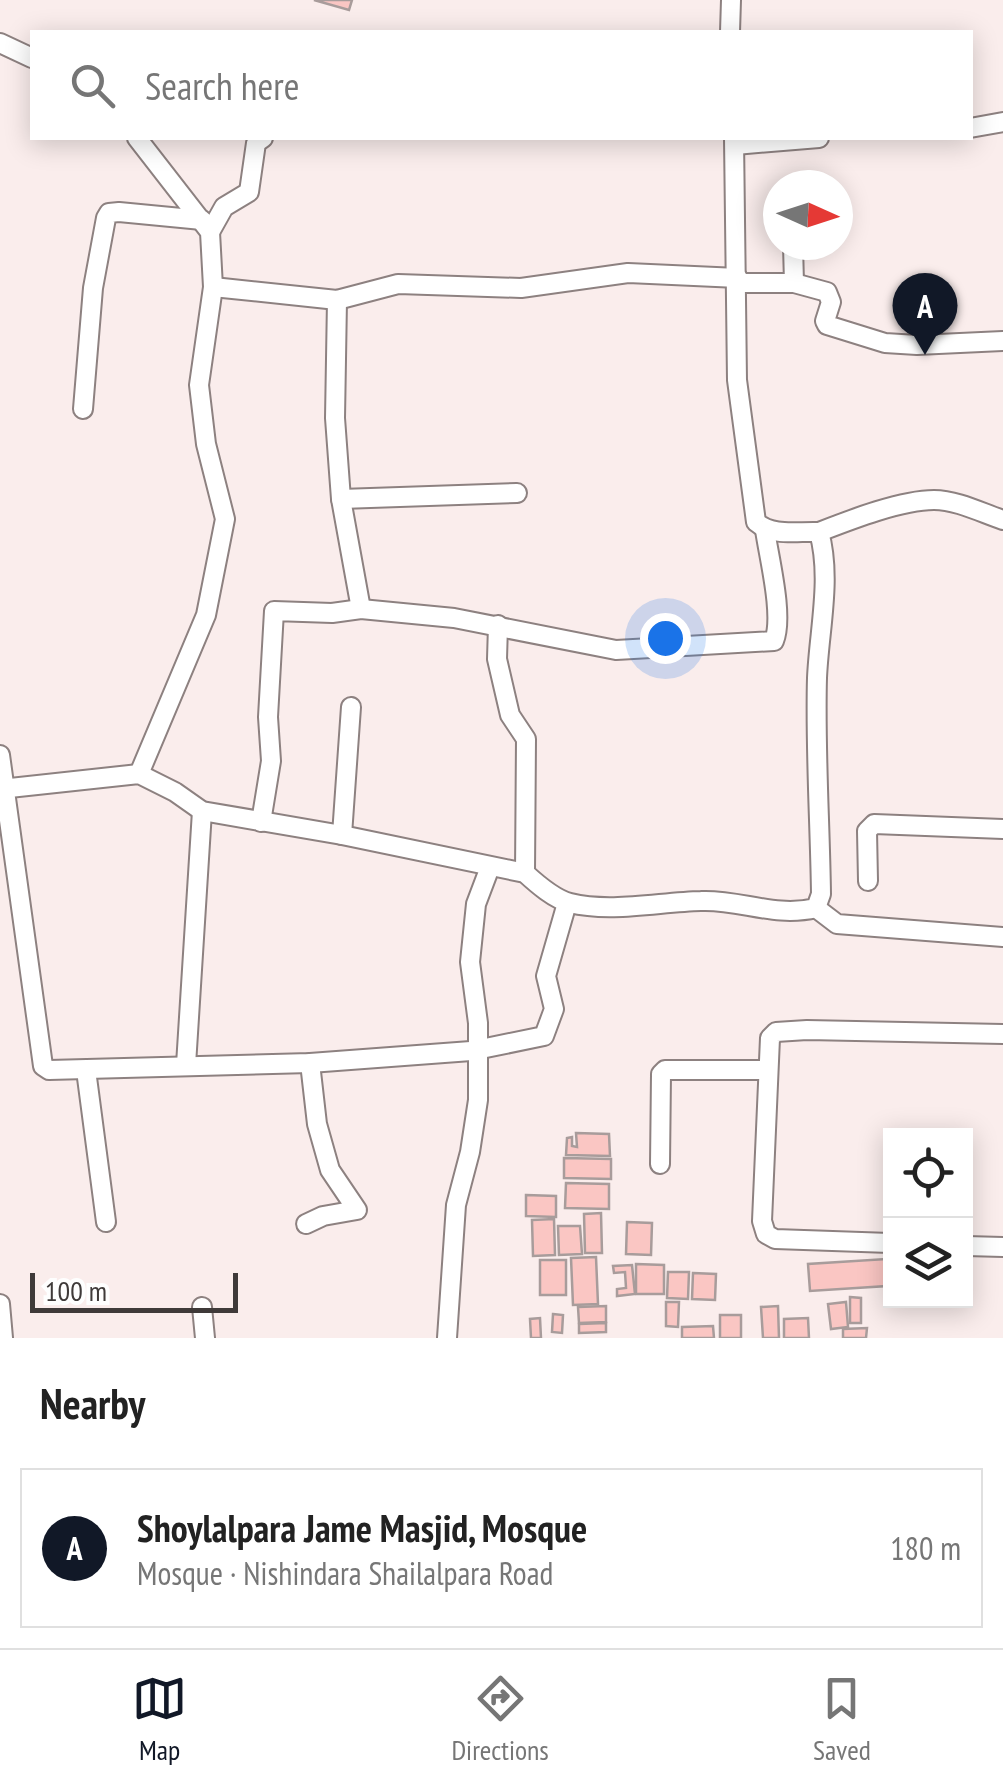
<!DOCTYPE html>
<html lang="en">
<head>
<meta charset="utf-8">
<style>
	body { margin:0; font-family:"PT Sans Narrow",sans-serif; background:#f6f6f6; color:#222 }
	.controls { position:absolute; right:30px; bottom:30px; display:grid; overflow:hidden; border-radius:0px; box-shadow:0 5px 25px #0003 }
	.controls button { width:90px; height:90px; display:grid; place-items:center; padding:0; border:0; border-bottom:2px solid #e0e0e0; background:#fff; color:#222; font:50px sans-serif }
	.compass { position:absolute; left:763px; top:170px; width:90px; height:90px; border-radius:50%; background:#fff; box-shadow:0 5px 25px #0003; rotate:93deg }
	.scale { position:absolute; left:30px; bottom:25px; width:208px; box-sizing:border-box; padding-left:10px; border:5px solid #3f3a39; border-top:0; font-size:28px; line-height:35px; white-space:nowrap; color:#3f3a39; -webkit-text-stroke:8px #fefefe; paint-order:stroke }
	.you { position:absolute; left:665px; top:638px; width:35px; height:35px; margin:-25px; border:8px solid #fff; border-radius:50%; background:#1a73e8; box-shadow:0 0 0 15px #1a73e833 }
	.badge { display:grid; place-items:center; width:65px; height:65px; border-radius:50%; background:#111827; color:#fff; font-size:32px; font-weight:700 }
	.pin { position:absolute; translate:-50% -82px; filter:drop-shadow(0 2px 5px #0008) }
	.pin::after { content:''; position:absolute; top:52px; width:35px; height:30px; background:inherit; clip-path:polygon(0 0,100% 0,50% 100%) }
	.list { margin:0; padding:0; list-style:none }
	h2 { display:flex; justify-content:space-between; align-items:center; height:130px; margin:0; padding:0 40px; font-size:42px }
	h2 small { font-size:32px; font-weight:400; color:#767676 }
	.list li { display:grid; grid-template-columns:65px 1fr auto; gap:30px; align-items:center; box-sizing:border-box; height:160px; margin:0 20px 20px; padding:0 20px; border:2px solid #e0e0e0; border-radius:0px }
	.list b { display:block; font-size:38px; white-space:nowrap }
	.list p { margin:0; font-size:32px; white-space:nowrap; color:#767676 }
	.list em { font-size:32px; font-style:normal; color:#767676 }
	.icon { flex:none; width:55px; height:55px; fill:none; stroke:currentColor; stroke-width:2; stroke-linecap:round; stroke-linejoin:round }
	.map { position:relative; flex:none; width:1003px; height:1338px; overflow:hidden }
	.search { position:absolute; background:#fff; box-shadow:0 5px 25px #0003; left:30px; right:30px; top:30px; height:110px; display:flex; align-items:center; gap:25px; box-sizing:border-box; padding:0 35px; border-radius:0px; color:#767676; font-size:38px }
	.sheet { height:310px; background:#fff }
	nav { display:flex; justify-content:space-around; align-items:center; box-sizing:border-box; height:140px; border-top:2px solid #e0e0e0; background:#fff; font-size:28px; color:#767676 }
	nav a { display:grid; justify-items:center; gap:5px }
	nav .on { color:#111827 }
	.map>svg:first-child { display:block }
	.building { fill:#fac6c3; stroke:#a89c9b; stroke-width:2.5 }
	.lines { fill:none; stroke-linecap:round; stroke-linejoin:round }
	.minor-casing { stroke:#8d8180; stroke-width:22 }
	.minor { stroke:#fff; stroke-width:18 }
</style>
</head>
<body>
<div class="map">
<svg width="1003" height="1338" viewBox="0 0 1003 1338">
	<rect width="100%" height="100%" fill="#faedec"/>
	<g class="building">
		<path d="M 314,0 L 352,0 L 349,10 Z"/>
		<path d="M 576,1133 L 609,1134 L 610,1156 L 566,1155 L 567,1138 L 572,1137 L 572,1146 L 577,1147 Z"/>
		<path d="M 564,1158 L 611,1159 L 611,1179 L 564,1178 Z"/>
		<path d="M 566,1183 L 609,1184 L 609,1209 L 565,1208 Z"/>
		<path d="M 526,1195 L 556,1196 L 556,1217 L 526,1216 Z"/>
		<path d="M 601,1213 L 602,1253 L 585,1253 L 584,1214 Z"/>
		<path d="M 554,1219 L 555,1255 L 533,1256 L 532,1220 Z"/>
		<path d="M 627,1222 L 652,1223 L 651,1255 L 626,1254 Z"/>
		<path d="M 558,1226 L 580,1226 L 582,1254 L 559,1255 Z"/>
		<path d="M 596,1257 L 598,1304 L 573,1305 L 571,1258 Z"/>
		<path d="M 886,1259 L 887,1286 L 810,1291 L 808,1264 Z"/>
		<rect x="540" y="1260" width="26" height="35"/>
		<path d="M 636,1264 L 664,1265 L 664,1294 L 636,1294 Z"/>
		<path d="M 632,1265 L 635,1294 L 617,1296 L 617,1289 L 626,1288 L 625,1272 L 614,1273 L 613,1266 Z"/>
		<path d="M 668,1272 L 689,1272 L 688,1299 L 667,1298 Z"/>
		<path d="M 693,1273 L 716,1274 L 715,1300 L 692,1299 Z"/>
		<path d="M 850,1297 L 861,1298 L 861,1323 L 850,1323 Z"/>
		<path d="M 666,1302 L 679,1302 L 678,1327 L 666,1326 Z"/>
		<path d="M 846,1302 L 848,1327 L 831,1329 L 828,1304 Z"/>
		<path d="M 606,1306 L 606,1322 L 579,1323 L 578,1307 Z"/>
		<path d="M 778,1306 L 779,1338 L 763,1338 L 761,1307 Z"/>
		<path d="M 553,1314 L 563,1315 L 562,1333 L 552,1332 Z"/>
		<rect x="720" y="1315" width="21" height="23"/>
		<path d="M 540,1318 L 541,1338 L 531,1338 L 530,1319 Z"/>
		<path d="M 808,1318 L 809,1338 L 784,1338 L 784,1319 Z"/>
		<path d="M 606,1323 L 606,1332 L 579,1333 L 579,1324 Z"/>
		<path d="M 713,1326 L 714,1338 L 682,1338 L 682,1327 Z"/>
		<path d="M 867,1328 L 866,1338 L 843,1338 L 843,1329 Z"/>
	</g>
	<g class="lines">
		<defs>
			<g id="minor">
				<path d="M 730,32 L 731,0"/>
				<path d="M 0,43 L 32,58"/>
				<path d="M 970,128 L 1003,122"/>
				<path d="M 137,138 L 210,232 L 213,287 L 199,385 L 206,444 L 225,519 L 206,615 L 139,774"/>
				<path d="M 735,145 L 819,138"/>
				<path d="M 210,232 L 224,207 L 249,192 L 256,143 L 263,138"/>
				<path d="M 793,245 L 794,283"/>
				<path d="M 738,283 L 794,283 L 827,292 L 831,302 L 825,321 L 827,325 L 885,343 L 917,345 L 1003,341"/>
				<path d="M 213,287 L 337,300 L 398,284 L 521,288 L 628,273 L 738,278"/>
				<path d="M 337,300 L 335,418 L 341,499 L 361,609"/>
				<path d="M 83,409 L 93,288 L 106,218 L 109,213 L 119,212 L 202,220"/>
				<path d="M 341,499 L 517,493"/>
				<path d="M 819,532 C 850,520 901,500 934,500 C 957,500 982,513 1003,520"/>
				<path d="M 498,625 L 497,659 L 510,715 L 526,739 L 525,873"/>
				<path d="M 0,755 L 43,1066 L 49,1070 L 310,1063 L 471,1051 L 544,1036 L 554,1009 L 546,976 L 567,903"/>
				<path d="M 0,789 L 139,774 L 175,792 L 202,811 L 342,835 L 525,873 C 537,884 554,899 570,903 C 611,913 659,902 701,901 C 740,899 774,918 816,908 L 821,894 C 820,822 815,749 817,678 C 819,630 832,578 819,532 C 797,531 773,537 756,522 L 737,380 L 734,138"/>
				<path d="M 261,822 L 271,761 L 268,717 L 274,611 L 332,613 L 361,609 L 454,618 L 616,650 L 774,641 C 784,616 769,558 765,530"/>
				<path d="M 342,835 L 351,707"/>
				<path d="M 868,881 L 867,831 L 874,824 L 1003,829"/>
				<path d="M 816,908 L 837,924 L 1003,937"/>
				<path d="M 186,1065 L 202,811"/>
				<path d="M 86,1070 L 106,1222"/>
				<path d="M 660,1164 L 661,1074 L 665,1070 L 767,1070"/>
				<path d="M 306,1224 L 323,1216 L 357,1210 L 330,1170 L 317,1124 L 310,1063"/>
				<path d="M 890,1243 L 775,1239 L 766,1234 L 762,1221 L 770,1038 L 776,1032 L 807,1030 L 1003,1034"/>
				<path d="M 966,1246 L 1003,1247"/>
				<path d="M 0,1304 L 3,1338"/>
				<path d="M 202,1307 L 205,1338"/>
				<path d="M 447,1338 L 456,1205 L 470,1152 L 478,1100 L 478,1023 L 470,962 L 476,904 L 490,867"/>
			</g>
		</defs>
		<use href="#minor" class="minor-casing"/>
		<use href="#minor" class="minor"/>
	</g>
</svg>
<div class="controls">
<button><svg class="icon" aria-label="locate" viewBox="0 0 24 24"><circle cx="12" cy="12" r="6"/><path d="M12 2v4M12 18v4M2 12h4M18 12h4"/></svg></button>
<button><svg class="icon" aria-label="layers" viewBox="0 0 24 24"><path d="M12 4l9 5-9 5-9-5zM3 14l9 5 9-5"/></svg></button>
</div>
<svg class="compass" viewBox="-18 -18 36 36"><path d="M0-13l5 13h-10z" fill="#e53935"/><path d="M0 13l5-13h-10z" fill="#767676"/></svg>
<div class="scale">100 m</div>
<div class="you"></div>
<div class="pin badge" style="left:925px;top:355px">A</div>
<div class="search"><svg class="icon" aria-label="search" viewBox="0 0 24 24"><circle cx="10" cy="10" r="6"/><path d="M15 15l6 6"/></svg>Search here</div>
</div>
<section class="sheet">
<h2>Nearby<small></small></h2>
<ul class="list">
<li><span class="badge">A</span><div><b>Shoylalpara Jame Masjid, Mosque</b><p>Mosque · Nishindara Shailalpara Road</p></div><em>180 m</em></li>
</ul>
</section>
<nav>
<a class="on"><svg class="icon" aria-label="map" viewBox="0 0 24 24"><path d="M3 6l6-2 6 2 6-2v14l-6 2-6-2-6 2zM9 4v14M15 6v14"/></svg>Map</a>
<a><svg class="icon" aria-label="directions" viewBox="0 0 24 24"><path d="M12 3l9 9-9 9-9-9zM9 14v-3h6M13 9l2 2-2 2"/></svg>Directions</a>
<a><svg class="icon" aria-label="saved" viewBox="0 0 24 24"><path d="M7 4h10v16l-5-4-5 4z"/></svg>Saved</a>
</nav>
</body>
</html>
